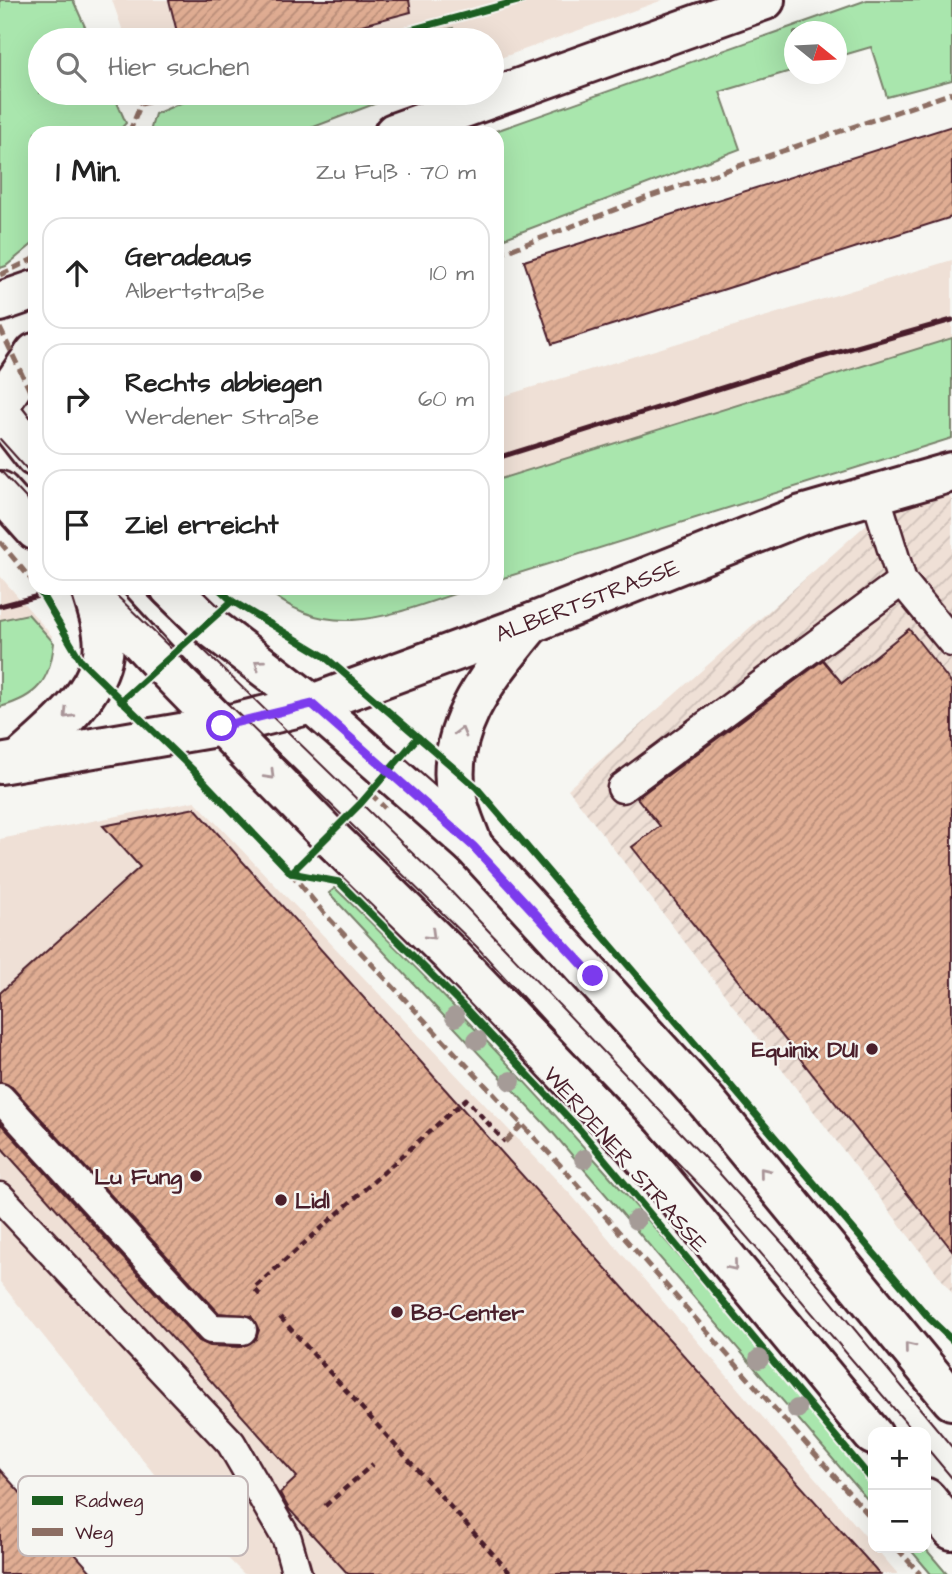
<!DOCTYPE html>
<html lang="de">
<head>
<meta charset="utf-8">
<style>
	body { margin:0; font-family:"Architects Daughter",sans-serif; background:#f2f2f2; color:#222 }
	.controls { position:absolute; right:21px; bottom:21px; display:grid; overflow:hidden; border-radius:14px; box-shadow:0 7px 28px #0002 }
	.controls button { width:63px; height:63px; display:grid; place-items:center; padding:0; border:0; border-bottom:2px solid #e0e0e0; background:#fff; color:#222; font:35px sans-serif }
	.compass { position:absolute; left:784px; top:21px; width:63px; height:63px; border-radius:50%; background:#fff; box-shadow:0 7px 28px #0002; rotate:108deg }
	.stop { position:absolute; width:21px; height:21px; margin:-16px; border:5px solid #7c3aed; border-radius:50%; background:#fff }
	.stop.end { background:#7c3aed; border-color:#fff; box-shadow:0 2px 7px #0008 }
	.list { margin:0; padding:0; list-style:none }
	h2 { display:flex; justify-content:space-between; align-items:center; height:91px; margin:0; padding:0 28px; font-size:30px }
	h2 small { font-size:23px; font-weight:400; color:#767676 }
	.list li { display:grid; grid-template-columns:46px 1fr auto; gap:21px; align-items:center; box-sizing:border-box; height:112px; margin:0 14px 14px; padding:0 14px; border:2px solid #e0e0e0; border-radius:21px }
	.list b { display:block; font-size:26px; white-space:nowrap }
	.list p { margin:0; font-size:23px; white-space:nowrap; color:#767676 }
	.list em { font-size:23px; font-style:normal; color:#767676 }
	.icon { flex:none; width:38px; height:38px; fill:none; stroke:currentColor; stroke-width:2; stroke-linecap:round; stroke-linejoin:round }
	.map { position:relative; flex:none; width:952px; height:1574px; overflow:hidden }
	.search { position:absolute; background:#fff; box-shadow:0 7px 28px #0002; left:28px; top:28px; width:476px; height:77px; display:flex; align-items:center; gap:18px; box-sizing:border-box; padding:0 24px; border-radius:38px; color:#767676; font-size:26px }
	.panel { position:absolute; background:#fff; box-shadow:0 7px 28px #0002; left:28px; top:126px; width:476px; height:469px; border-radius:21px }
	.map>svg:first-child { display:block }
	.built { fill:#efe0d6 }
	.industrial { fill:url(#industrial-furrows) }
	.grass { fill:#a9e6ad; stroke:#7a826c; stroke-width:2 }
	.building { fill:url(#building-hatch); stroke:#4a1f2b; stroke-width:2 }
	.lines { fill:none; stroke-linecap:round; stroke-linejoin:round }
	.lane-casing { stroke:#4a1f2b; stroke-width:33 }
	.street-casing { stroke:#4a1f2b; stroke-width:44 }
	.secondary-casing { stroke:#4a1f2b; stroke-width:44 }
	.primary-casing { stroke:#4a1f2b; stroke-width:44 }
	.path { stroke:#4a1f2b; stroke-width:4.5; stroke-dasharray:7 5; stroke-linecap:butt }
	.lane { stroke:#f6f6f2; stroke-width:28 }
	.street { stroke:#f6f6f2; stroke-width:38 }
	.secondary { stroke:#f6f6f2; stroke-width:38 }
	.primary { stroke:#f6f6f2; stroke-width:38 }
	.tram { stroke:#4a1f2b; stroke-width:2 }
	.rail { stroke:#4a1f2b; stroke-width:5 }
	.quiet { stroke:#8d6e63; stroke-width:5; stroke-dasharray:10 5; stroke-linecap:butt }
	.cycleway-casing { stroke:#f6f6f2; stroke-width:11 }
	.cycleway { stroke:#1b5e20; stroke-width:7 }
	.tree { fill:#a59b97 }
	.oneway { stroke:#a99598 }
	.route { stroke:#7c3aed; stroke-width:9 }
	.poi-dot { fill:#4a1f2b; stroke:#f6f6f2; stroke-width:2.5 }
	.labels { text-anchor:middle; stroke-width:5; stroke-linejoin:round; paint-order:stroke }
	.street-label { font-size:23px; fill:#4a1f2b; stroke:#f6f6f2 }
	.poi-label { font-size:23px; font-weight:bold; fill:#4a1f2b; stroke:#f6f6f2; text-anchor:end }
	.key { fill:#f6f6f2; stroke:#c2b6b6; stroke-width:2 }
	.key-label { font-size:19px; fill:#4a1f2b }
</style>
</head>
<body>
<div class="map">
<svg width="952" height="1574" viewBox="0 0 952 1574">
	<defs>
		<pattern id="industrial-furrows" width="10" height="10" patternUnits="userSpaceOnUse" patternTransform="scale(1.75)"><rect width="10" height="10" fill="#efe0d6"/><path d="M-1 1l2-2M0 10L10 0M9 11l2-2" fill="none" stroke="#cec0b8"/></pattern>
		<pattern id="building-hatch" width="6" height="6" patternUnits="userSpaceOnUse" patternTransform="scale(1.75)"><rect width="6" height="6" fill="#e0ad93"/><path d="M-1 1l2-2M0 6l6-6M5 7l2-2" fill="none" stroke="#b88c78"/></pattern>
	</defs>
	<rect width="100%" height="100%" fill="#f6f6f2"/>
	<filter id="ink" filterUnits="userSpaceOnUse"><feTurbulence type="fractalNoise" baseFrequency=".0143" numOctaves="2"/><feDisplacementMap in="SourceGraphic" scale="14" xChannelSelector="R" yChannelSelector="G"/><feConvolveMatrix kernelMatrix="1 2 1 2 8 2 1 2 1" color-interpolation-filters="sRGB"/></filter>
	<g filter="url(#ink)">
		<g class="built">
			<path d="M 112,0 L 663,0 L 492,61 L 492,40 L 126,40 Z"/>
			<path d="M 952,260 L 952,404 L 497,566 L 497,398 Z"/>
			<path d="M 0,576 L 53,637 L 0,647 Z"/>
			<path d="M 195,801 L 572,1196 L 898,1574 L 244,1574 L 199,1530 L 0,1282 L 0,839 Z"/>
		</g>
		<path class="industrial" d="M 946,490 L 952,500 L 952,1293 L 568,789 L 886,507 Z"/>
		<g class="grass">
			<path d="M 0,0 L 73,0 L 91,40 L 40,40 L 40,93 L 113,93 L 126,123 L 117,133 L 35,133 L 35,242 L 6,266 L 0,268 Z"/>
			<path d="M 867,0 L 952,0 L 952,80 L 887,97 L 871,47 L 837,57 L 836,32 L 794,32 L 794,70 L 720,92 L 740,149 L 497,241 L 497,133 L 490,133 Z"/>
			<path d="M 453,28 L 457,40 L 404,40 Z"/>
			<path d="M 204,93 L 403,93 L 298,133 L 153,133 L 151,128 L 155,114 Z"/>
			<path d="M 952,338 L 952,438 L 497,580 L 497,480 Z"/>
			<path d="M 265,588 L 472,588 C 400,611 331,647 265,588 Z"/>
			<path d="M 28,614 L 54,643 C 50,681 37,697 0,707 L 0,620 Z"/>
			<path d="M 335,888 C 529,1073 701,1280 873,1486 L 873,1506 L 553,1133 L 329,893 Z"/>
			<path d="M 909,1548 L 925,1548 L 947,1574 L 931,1574 Z"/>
		</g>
		<g class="building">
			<path d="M 169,0 L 409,0 L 411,12 L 305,40 L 179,40 Z"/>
			<path d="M 952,126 L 952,217 L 552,344 L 524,261 Z"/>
			<path d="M 909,629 L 952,684 L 952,1250 L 632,847 L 660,826 L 637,798 L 823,660 L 842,683 Z"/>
			<path d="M 195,808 L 452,1097 L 880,1574 L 348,1574 L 289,1509 L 280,1493 L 297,1477 L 0,1146 L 0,1123 L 199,1341 L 210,1346 L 241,1347 L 256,1339 L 259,1330 L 251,1316 L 219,1313 L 12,1087 L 0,1082 L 0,993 L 140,867 L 103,826 Z"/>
			<path d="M 0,1470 L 93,1574 L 0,1574 Z"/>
		</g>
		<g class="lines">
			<defs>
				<g id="lane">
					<path d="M 875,494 L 902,581 L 952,642"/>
					<path d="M 622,788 L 902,581"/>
					<path d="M 0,1098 L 211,1329 L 242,1330"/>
					<path d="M 0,1197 L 231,1443 L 287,1539 L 297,1574"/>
				</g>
				<g id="street">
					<path d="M 394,133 L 765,0"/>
					<path d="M 0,302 L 35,290"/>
					<path d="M 0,404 L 35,353"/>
				</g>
				<g id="secondary">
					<path d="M 20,760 C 51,731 91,702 102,659 C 108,637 97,610 91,589"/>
					<path d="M 0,764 L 222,726 L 312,704 L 532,623 L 802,515 L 952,472"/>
					<path d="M 473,846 C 468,831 460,815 457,799 C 443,728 489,676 530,625"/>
				</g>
				<g id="primary">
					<path d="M 0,412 L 35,457"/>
					<path d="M 0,491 L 35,530"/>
					<path d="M 91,588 L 162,665 L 329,836 L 451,955 L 633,1145 L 873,1435"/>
					<path d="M 170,588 L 207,624 L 312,704 L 473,846 L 707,1102 L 952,1400"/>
					<path d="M 926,1498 L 952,1530"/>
				</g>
			</defs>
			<use href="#lane" class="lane-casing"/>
			<use href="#street" class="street-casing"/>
			<use href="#secondary" class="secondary-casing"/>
			<use href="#primary" class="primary-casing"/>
			<g class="path">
				<path d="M 260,1295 L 254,1288 L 466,1099 L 505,1142"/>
				<path d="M 280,1317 L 511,1574"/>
				<path d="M 325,1506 L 373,1464"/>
			</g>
			<use href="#lane" class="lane"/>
			<use href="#street" class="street"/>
			<use href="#secondary" class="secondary"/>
			<use href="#primary" class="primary"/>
			<g class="tram">
				<path d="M 0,439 L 35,478"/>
				<path d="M 0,470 L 35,508"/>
				<path d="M 109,588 L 477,947 L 602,1084 L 728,1215 L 914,1432"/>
				<path d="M 140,588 L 443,883 L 720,1174 L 793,1255 L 952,1447"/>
				<path d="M 926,1447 L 952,1478"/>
			</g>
			<g class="rail">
				<path d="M 497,458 L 811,360 L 952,320"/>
				<path d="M 0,606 L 69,588"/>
			</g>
			<g class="quiet">
				<path d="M 129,133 L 141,104 L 184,93"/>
				<path d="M 497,255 L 648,197 L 952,93"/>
				<path d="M 0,275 L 35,258"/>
				<path d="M 0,328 L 35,402"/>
				<path d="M 0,542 L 35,584"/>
				<path d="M 370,793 L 385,808"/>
				<path d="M 290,872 L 323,912 L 561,1166 L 873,1520"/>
				<path d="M 505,1142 L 522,1125"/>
				<path d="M 897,1548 L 920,1574"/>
			</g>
			<defs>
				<g id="cycleway">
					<path d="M 374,40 L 521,0"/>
					<path d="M 38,588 L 81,661 L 192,769 L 291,873 L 339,882 L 465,1008 L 581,1131 L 873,1481"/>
					<path d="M 218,588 L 232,601 L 324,656 L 476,787 L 930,1319 L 952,1340"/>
					<path d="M 121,701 L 232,601"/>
					<path d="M 291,873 L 361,803 L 418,737"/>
				</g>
			</defs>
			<use href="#cycleway" class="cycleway-casing"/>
			<use href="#cycleway" class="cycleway"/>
		</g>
		<g class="tree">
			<circle cx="455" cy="1017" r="10"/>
			<circle cx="477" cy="1040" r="10"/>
			<circle cx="511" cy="1081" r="10"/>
			<circle cx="584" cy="1159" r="10"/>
			<circle cx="636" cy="1220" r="10"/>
			<circle cx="759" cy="1359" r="10"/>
			<circle cx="797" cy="1409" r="10"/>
		</g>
		<defs><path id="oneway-chevron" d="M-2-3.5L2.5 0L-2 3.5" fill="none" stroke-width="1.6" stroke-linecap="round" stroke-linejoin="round" transform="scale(1.75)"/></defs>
		<g class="oneway">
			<use href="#oneway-chevron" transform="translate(259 664) rotate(-143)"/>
			<use href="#oneway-chevron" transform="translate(68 714) rotate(133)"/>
			<use href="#oneway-chevron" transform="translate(461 732) rotate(-75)"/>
			<use href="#oneway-chevron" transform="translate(270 775) rotate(46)"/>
			<use href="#oneway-chevron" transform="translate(431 935) rotate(44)"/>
			<use href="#oneway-chevron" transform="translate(764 1172) rotate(-129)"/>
			<use href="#oneway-chevron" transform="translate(733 1266) rotate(50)"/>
			<use href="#oneway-chevron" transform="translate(909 1347) rotate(-129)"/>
		</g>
	</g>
	<g class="lines" filter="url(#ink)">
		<path class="route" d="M 222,726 L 312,704 L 473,846 L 593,976"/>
	</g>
	<g class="poi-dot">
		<circle cx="872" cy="1049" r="7"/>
		<circle cx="196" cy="1176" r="7"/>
		<circle cx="281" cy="1200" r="7"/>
		<circle cx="397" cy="1312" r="7"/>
	</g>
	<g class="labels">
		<g class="street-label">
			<text transform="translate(587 600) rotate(-21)" y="8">ALBERTSTRASSE</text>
			<text transform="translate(626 1159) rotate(49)" y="8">WERDENER STRASSE</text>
		</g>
		<g class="poi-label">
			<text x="858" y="1057">Equinix DU1</text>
			<text x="182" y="1184">Lu Fung</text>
			<text x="295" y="1208" text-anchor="start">Lidl</text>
			<text x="411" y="1320" text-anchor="start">B8-Center</text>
		</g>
	</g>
	<rect x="18" y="1476" width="230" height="80" rx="10" class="key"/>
	<rect x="32" y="1496" width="31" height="9" fill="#1b5e20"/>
	<rect x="32" y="1528" width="31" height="8" fill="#8d6e63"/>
	<g class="key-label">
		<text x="75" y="1507">Radweg</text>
		<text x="75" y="1539">Weg</text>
	</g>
</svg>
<div class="controls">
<button>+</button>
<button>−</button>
</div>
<svg class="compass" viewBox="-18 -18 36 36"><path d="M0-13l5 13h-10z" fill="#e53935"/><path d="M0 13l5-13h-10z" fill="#767676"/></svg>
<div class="stop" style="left:222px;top:726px"></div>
<div class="stop end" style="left:593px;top:976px"></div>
<div class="search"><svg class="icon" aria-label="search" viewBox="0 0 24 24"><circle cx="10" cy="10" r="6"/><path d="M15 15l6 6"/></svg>Hier suchen</div>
<section class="panel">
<h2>1 Min.<small>Zu Fuß · 70 m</small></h2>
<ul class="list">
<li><svg class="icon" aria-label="ahead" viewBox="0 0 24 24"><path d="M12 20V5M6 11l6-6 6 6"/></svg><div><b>Geradeaus</b><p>Albertstraße</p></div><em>10 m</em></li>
<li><svg class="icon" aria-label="right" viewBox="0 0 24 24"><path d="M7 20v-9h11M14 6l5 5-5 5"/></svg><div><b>Rechts abbiegen</b><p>Werdener Straße</p></div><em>60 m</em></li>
<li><svg class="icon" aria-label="arrive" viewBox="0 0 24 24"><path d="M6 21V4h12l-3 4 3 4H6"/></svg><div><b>Ziel erreicht</b></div></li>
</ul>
</section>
</div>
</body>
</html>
